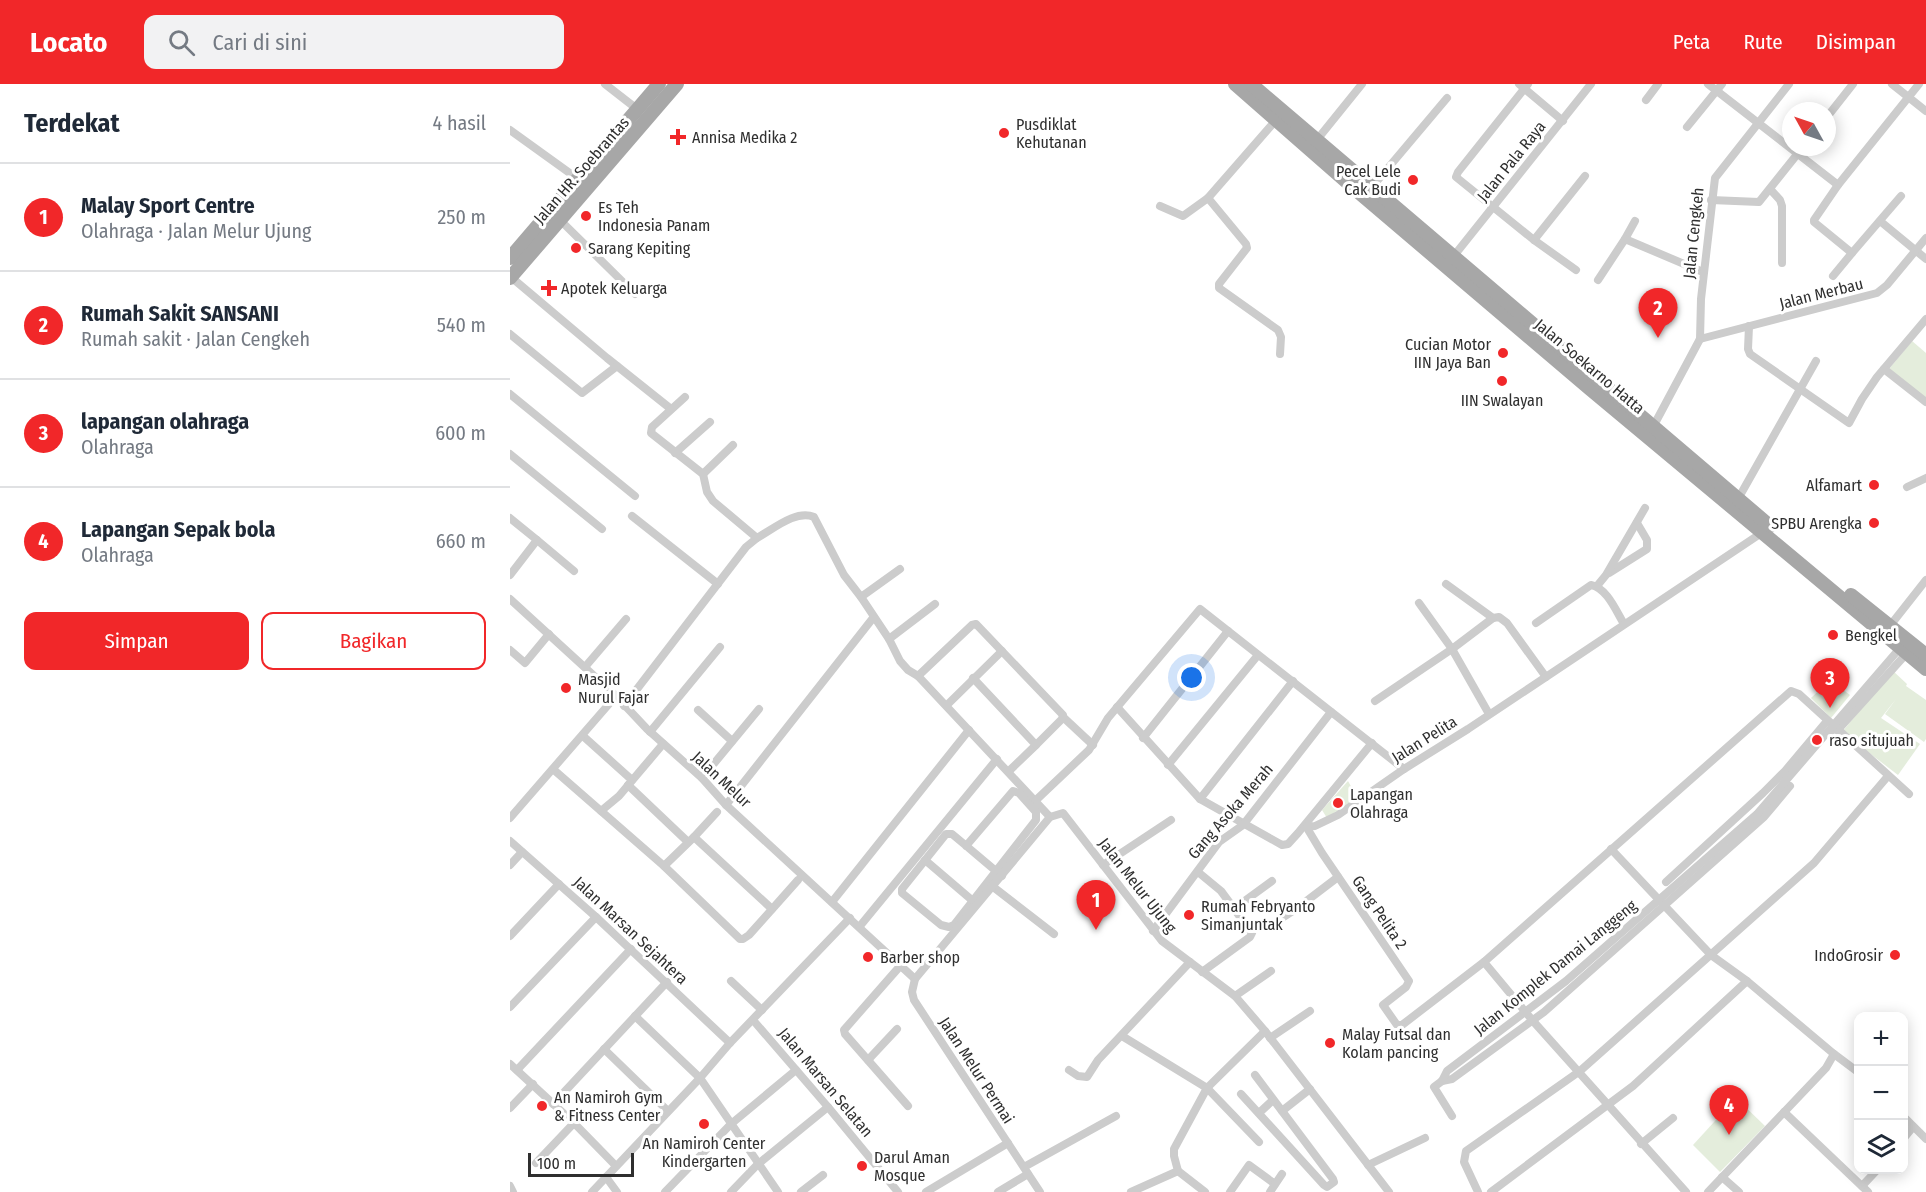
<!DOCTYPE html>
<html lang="id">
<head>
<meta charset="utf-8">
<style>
	body { margin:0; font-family:"Fira Sans Condensed",sans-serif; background:#f2f2f3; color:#1f2937 }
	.controls { position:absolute; right:18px; bottom:18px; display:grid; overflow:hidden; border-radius:12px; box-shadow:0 3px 15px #0003 }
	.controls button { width:54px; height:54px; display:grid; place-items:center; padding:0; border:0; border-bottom:2px solid #e0e1e3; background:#fff; color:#1f2937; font:30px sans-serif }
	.compass { position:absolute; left:1272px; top:18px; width:54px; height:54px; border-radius:50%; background:#fff; box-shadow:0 3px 15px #0003; rotate:310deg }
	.scale { position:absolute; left:18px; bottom:15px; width:106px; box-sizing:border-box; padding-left:6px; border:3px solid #2f2f2f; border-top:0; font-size:16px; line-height:21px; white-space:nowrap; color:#2f2f2f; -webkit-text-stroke:4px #fff; paint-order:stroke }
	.you { position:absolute; left:682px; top:594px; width:21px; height:21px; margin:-15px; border:4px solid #fff; border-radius:50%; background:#1a73e8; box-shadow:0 0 0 9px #1a73e833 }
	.badge { display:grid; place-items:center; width:39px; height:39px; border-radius:50%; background:#f12729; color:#fff; font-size:20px; font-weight:700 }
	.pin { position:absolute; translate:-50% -50px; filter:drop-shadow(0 2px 3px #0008) }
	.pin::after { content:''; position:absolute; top:32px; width:21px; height:18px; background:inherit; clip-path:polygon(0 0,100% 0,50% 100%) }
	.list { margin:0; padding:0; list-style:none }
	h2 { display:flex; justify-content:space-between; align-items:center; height:78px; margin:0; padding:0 24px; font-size:26px }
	h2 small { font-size:20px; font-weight:400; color:#747a83 }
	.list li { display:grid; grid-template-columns:39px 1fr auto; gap:18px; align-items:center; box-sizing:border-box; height:108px; padding:0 24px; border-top:2px solid #e0e1e3 }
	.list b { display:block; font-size:22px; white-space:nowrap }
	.list p { margin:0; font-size:20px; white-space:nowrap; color:#747a83 }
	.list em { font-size:20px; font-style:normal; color:#747a83 }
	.actions { display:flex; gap:12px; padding:18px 24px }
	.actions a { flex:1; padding:14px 0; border:2px solid #f12729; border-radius:12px; text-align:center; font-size:21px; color:#f12729 }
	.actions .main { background:#f12729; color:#fff }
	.icon { flex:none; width:33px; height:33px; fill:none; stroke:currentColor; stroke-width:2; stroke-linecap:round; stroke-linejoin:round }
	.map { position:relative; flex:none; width:1416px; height:1108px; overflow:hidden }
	header { display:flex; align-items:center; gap:36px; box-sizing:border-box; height:84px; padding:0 30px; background:#f12729; color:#fff }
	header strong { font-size:28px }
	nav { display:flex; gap:33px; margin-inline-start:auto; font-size:21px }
	.search { width:420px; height:54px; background:#f2f2f3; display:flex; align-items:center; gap:15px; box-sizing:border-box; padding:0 21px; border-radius:12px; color:#747a83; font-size:22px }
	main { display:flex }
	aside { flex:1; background:#fff }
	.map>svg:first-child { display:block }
	.green { fill:#e4eddc }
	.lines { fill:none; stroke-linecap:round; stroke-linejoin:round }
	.street { stroke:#ccc; stroke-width:8 }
	.primary { stroke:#a7a7a7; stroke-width:14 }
	.poi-dot { fill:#f12729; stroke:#fff; stroke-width:2 }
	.labels { text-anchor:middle; stroke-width:6; stroke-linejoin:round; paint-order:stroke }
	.poi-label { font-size:16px; fill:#2f2f2f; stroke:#fff; text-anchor:start }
	.street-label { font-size:16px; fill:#2f2f2f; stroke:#fff }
</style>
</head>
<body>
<header>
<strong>Locato</strong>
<div class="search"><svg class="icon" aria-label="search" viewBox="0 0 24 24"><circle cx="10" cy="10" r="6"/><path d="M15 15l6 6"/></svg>Cari di sini</div>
<nav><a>Peta</a><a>Rute</a><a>Disimpan</a></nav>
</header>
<main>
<aside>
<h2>Terdekat<small>4 hasil</small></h2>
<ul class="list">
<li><span class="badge">1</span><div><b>Malay Sport Centre</b><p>Olahraga · Jalan Melur Ujung</p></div><em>250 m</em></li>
<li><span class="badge">2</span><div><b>Rumah Sakit SANSANI</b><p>Rumah sakit · Jalan Cengkeh</p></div><em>540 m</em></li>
<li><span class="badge">3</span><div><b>lapangan olahraga</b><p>Olahraga</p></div><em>600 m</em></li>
<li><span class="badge">4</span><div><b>Lapangan Sepak bola</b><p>Olahraga</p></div><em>660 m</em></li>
</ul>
<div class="actions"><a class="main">Simpan</a><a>Bagikan</a></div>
</aside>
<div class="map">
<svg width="1416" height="1108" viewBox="0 0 1416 1108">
	<rect width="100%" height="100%" fill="#fff"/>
	<g class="green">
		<path d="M 1402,257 L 1416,269 L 1416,315 L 1379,285 Z"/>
		<path d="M 1383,587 L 1397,600 L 1396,602 L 1416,616 L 1416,655 L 1414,658 L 1375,630 L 1386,615 L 1371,634 L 1410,660 L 1388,691 L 1332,648 Z"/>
		<path d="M 1320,596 L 1340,611 L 1321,634 L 1301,614 Z"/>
		<path d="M 838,697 L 847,713 L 817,734 L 812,726 Z"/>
		<path d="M 1226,1014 L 1255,1042 L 1210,1088 L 1183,1061 Z"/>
	</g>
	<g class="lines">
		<g class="street">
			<path d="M 95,0 L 127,25"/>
			<path d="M 1009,0 L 1053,37"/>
			<path d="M 1018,0 L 948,88 L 946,93 L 1024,156 L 1066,186"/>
			<path d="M 1198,0 L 1328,101"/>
			<path d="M 1382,0 L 1416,27"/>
			<path d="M 1136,16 L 1148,0"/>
			<path d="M 1317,33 L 1343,0"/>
			<path d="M 766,36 L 698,114 L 736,160 L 737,164 L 709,200 L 709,204 L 768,246 L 771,253 L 770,270"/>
			<path d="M 1177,43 L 1212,0"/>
			<path d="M 0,46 L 68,95"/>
			<path d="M 806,57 L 852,0"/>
			<path d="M 862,103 L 937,14"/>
			<path d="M 1260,105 L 1270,116 L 1272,122 L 1272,179"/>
			<path d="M 1391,112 L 1342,169 L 1304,138 L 1304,136 L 1328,101 L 1409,0"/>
			<path d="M 1201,116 L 1249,118 L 1293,63"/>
			<path d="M 650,122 L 673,132 L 698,114"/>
			<path d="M 50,136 L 125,210"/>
			<path d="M 1370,137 L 1416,175"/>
			<path d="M 1115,155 L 1125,137"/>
			<path d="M 1024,156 L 1075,92"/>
			<path d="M 943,173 L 1081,0"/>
			<path d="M 1323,192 L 1342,169"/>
			<path d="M 1,193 L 97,274 L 161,325"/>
			<path d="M 1088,196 L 1115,155 L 1193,188"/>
			<path d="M 1239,242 L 1238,265 L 1240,270 L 1339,339 L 1352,315 L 1367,293 L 1416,235"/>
			<path d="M 0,250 L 72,309 L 107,282"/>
			<path d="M 1190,255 L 1367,209 L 1377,201 L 1416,154"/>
			<path d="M 1374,285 L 1416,318"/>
			<path d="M 0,310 L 125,412"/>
			<path d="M 175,313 L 142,343 L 141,349 L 193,390 L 197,408 L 203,417 L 247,454 C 262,446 286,425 304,433 L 334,491 L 351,513 L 379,555 L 390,577 L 398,586 L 408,592"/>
			<path d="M 1143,343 L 1190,255 L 1191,215 L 1205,94 L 1279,0"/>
			<path d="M 165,369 L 200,338"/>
			<path d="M 0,370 L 92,445"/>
			<path d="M 193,390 L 223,361"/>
			<path d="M 1397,403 L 1416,394"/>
			<path d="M 1228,415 L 1306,277"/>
			<path d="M 122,432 L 208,500"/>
			<path d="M 0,434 L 27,456 L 0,491"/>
			<path d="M 27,456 L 64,487"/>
			<path d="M 1099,489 L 1137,465 L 1137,456 L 1127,439"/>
			<path d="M 936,500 L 983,534 L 989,533 L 997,539 L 1036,593"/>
			<path d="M 1087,502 L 1096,491 L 1135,424"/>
			<path d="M 351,513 L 390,485"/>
			<path d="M 0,515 L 106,612 L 137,645 L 192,694 L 216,721 L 405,895"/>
			<path d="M 909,519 L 942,565 L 979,630"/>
			<path d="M 1026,539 L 1081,501 C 1097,504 1106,527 1114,540"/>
			<path d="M 1379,543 L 1416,496"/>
			<path d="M 379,555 L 425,520"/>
			<path d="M 0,566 L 15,579 L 39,550"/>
			<path d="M 75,583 L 116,535"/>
			<path d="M 463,594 L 526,661 L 499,687"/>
			<path d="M 865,617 L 942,565 L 983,534"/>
			<path d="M 437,621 L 492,567"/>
			<path d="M 114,622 L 236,463 L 247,454"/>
			<path d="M 607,623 L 690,715 L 772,761 L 778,760 L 788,749 L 862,659"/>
			<path d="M 188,626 L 222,657"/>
			<path d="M 553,633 L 583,661"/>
			<path d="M 140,648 L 210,563"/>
			<path d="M 1325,649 L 1397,569"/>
			<path d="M 73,652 L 122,696"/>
			<path d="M 633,654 L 718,547"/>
			<path d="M 526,661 L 552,635 L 553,631 L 466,540 L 462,541 L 408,592 L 540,733"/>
			<path d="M 658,681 L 748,571"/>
			<path d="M 44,686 L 154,782 L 230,855 L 233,855 L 239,851 L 288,796"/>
			<path d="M 192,694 L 249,625"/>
			<path d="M 118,701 L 178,758"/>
			<path d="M 690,715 L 783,597"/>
			<path d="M 524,718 L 579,666 L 598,634 L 690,525 L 894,685"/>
			<path d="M 216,721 L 363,534"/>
			<path d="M 91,727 L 109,712 L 153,660"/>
			<path d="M 0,734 L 99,620"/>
			<path d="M 794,743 L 805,742 L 828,731 L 894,685 L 958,645 L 1253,448"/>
			<path d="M 797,744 L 812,769 L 899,897 L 896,903 L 873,921 L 887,941 L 892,941 L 974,878 L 1281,607 L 1289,610 L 1399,710"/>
			<path d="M 184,753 L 207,728"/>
			<path d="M 0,757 L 86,833 L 220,959"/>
			<path d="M 456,762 L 503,707 L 509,709 L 526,728 L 526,736 L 444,841 L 439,843 L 431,841 L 392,809 L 392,805 L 436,750 L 442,750 C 459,764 475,778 492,792"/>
			<path d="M 1101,765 L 1201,871 L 1237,897 L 1324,970 L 1316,984 L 1198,1108"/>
			<path d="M 415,776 L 463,817"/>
			<path d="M 0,781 L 12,768"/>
			<path d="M 593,781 L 661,736"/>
			<path d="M 154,782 L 184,753 L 262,825"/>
			<path d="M 688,788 L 711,807 L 742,849 L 740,853 L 692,888"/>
			<path d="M 1156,798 L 1253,709 L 1275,687 L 1317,637"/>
			<path d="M 482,802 L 544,850"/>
			<path d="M 322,818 L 459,646"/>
			<path d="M 725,824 L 762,797"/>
			<path d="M 350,842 L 487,675"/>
			<path d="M 760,842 L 786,825 L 828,793"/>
			<path d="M 643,847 L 709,758 L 733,741 L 821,628"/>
			<path d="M 0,852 L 49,800"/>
			<path d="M 974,878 L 1023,937 L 1176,1108"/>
			<path d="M 391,881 L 334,946 L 335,950 L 398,1022"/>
			<path d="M 221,897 L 252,926"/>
			<path d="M 725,912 L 761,887"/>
			<path d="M 0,923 L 86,833"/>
			<path d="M 125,932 L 190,994 L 268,1108"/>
			<path d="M 243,936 L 318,1023 L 388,1108"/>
			<path d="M 612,952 L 697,1004 L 749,1058"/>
			<path d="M 760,954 L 800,927"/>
			<path d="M 94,965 L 158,1027"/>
			<path d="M 1324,970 L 1348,988"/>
			<path d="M 358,976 L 387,945"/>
			<path d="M 0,980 L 64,1039 L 106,1082"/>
			<path d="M 7,986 L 121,865"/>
			<path d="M 559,986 L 568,992 L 577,993 L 588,976 L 680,878"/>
			<path d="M 932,997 L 942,995 L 1034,928 L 1254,733 L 1280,702"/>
			<path d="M 731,1010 L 814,1101 L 817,1103 L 824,1098 L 823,1095 L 745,991"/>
			<path d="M 43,1020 L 157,898"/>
			<path d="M 0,1024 L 23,1000"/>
			<path d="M 772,1027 L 800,1005"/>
			<path d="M 1274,1028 L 1358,1108"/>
			<path d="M 749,1029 L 763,1016"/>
			<path d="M 942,1032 L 924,1003 L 932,997 L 937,987 L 1056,897 L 1247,730 L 1390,564"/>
			<path d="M 1394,1033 L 1416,1055"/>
			<path d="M 1394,1054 L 1403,1043"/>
			<path d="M 1131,1060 L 1163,1034"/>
			<path d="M 26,1079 L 64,1039"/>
			<path d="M 858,1081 L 915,1054"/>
			<path d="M 514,1083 L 606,1032"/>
			<path d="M 668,1087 L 695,1108"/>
			<path d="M 96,1093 L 107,1108"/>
			<path d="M 1212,1093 L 1229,1108"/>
			<path d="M 0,1102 L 3,1108"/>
			<path d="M 1352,1102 L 1367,1086"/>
			<path d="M 82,1108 L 190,994 L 220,959 L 340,834"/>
			<path d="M 155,1108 L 221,1040 L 286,986"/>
			<path d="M 221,1108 L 247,1081 L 318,1023"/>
			<path d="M 291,1108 L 313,1091"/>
			<path d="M 416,1108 L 498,1059"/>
			<path d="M 488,1108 L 518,1090"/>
			<path d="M 530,1108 L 404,916 L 402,908 L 405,895 L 540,733 L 553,729 L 652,857 L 725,912 L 755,947 L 879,1108"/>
			<path d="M 621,1108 L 668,1087 L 664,1072 L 664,1065 L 697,1004 L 755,947"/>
			<path d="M 720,1108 L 739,1081 L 765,1100"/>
			<path d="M 760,1108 L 772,1090"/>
			<path d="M 968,1108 L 954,1078 L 956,1067 L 1070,987 L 1304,779 L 1378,692"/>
			<path d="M 981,1108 L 1123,1002 L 1237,897"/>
		</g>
		<g class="primary">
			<path d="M 725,0 L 846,106 L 1080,305 L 1416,585"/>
			<path d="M 741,0 L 1260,442"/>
			<path d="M 0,174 L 149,0"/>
			<path d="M 0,194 L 167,0"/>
			<path d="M 1341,511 L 1416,571"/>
		</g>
	</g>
	<g class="poi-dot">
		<circle cx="494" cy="49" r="6"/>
		<path d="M165 44h6v6h6v6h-6v6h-6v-6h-6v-6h6z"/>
		<circle cx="903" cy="96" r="6"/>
		<circle cx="76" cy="132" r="6"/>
		<circle cx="66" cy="164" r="6"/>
		<path d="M36 195h6v6h6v6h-6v6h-6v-6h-6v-6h6z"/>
		<circle cx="993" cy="269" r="6"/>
		<circle cx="992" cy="297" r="6"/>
		<circle cx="1364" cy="401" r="6"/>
		<circle cx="1364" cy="439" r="6"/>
		<circle cx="1323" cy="551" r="6"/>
		<circle cx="56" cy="604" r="6"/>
		<circle cx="1307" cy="656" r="6"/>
		<circle cx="828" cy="719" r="6"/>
		<circle cx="679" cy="831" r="6"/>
		<circle cx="1385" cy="871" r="6"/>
		<circle cx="358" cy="873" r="6"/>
		<circle cx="820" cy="959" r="6"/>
		<circle cx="32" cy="1022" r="6"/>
		<circle cx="194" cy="1040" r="6"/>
		<circle cx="352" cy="1082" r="6"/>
	</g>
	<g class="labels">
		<g class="poi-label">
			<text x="506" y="46">Pusdiklat<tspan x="506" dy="18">Kehutanan</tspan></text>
			<text x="182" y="59">Annisa Medika 2</text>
			<text x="891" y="93" text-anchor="end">Pecel Lele<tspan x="891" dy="18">Cak Budi</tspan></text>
			<text x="88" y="129">Es Teh<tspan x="88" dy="18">Indonesia Panam</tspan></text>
			<text x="78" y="170">Sarang Kepiting</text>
			<text x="51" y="210">Apotek Keluarga</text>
			<text x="981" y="266" text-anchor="end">Cucian Motor<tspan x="981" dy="18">IIN Jaya Ban</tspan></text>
			<text x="992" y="322" text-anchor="middle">IIN Swalayan</text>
			<text x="1352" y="407" text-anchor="end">Alfamart</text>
			<text x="1352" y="445" text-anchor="end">SPBU Arengka</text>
			<text x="1335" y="557">Bengkel</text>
			<text x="68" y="601">Masjid<tspan x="68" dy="18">Nurul Fajar</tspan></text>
			<text x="1319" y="662">raso situjuah</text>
			<text x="840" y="716">Lapangan<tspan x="840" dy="18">Olahraga</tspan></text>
			<text x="691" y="828">Rumah Febryanto<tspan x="691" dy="18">Simanjuntak</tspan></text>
			<text x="1373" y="877" text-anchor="end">IndoGrosir</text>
			<text x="370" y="879">Barber shop</text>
			<text x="832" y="956">Malay Futsal dan<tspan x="832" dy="18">Kolam pancing</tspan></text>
			<text x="44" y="1019">An Namiroh Gym<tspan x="44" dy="18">&amp; Fitness Center</tspan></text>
			<text x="194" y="1065" text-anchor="middle">An Namiroh Center<tspan x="194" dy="18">Kindergarten</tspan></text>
			<text x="364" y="1079">Darul Aman<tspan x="364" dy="18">Mosque</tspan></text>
		</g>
		<g class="street-label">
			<text transform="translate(1001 77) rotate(-51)" y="6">Jalan Pala Raya</text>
			<text transform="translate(71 86) rotate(-49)" y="6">Jalan HR. Soebrantas</text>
			<text transform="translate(1183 149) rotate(-84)" y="6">Jalan Cengkeh</text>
			<text transform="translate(1311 209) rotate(-14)" y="6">Jalan Merbau</text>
			<text transform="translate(1080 282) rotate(40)" y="6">Jalan Soekarno Hatta</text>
			<text transform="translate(914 655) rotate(-32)" y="6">Jalan Pelita</text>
			<text transform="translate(212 695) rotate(43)" y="6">Jalan Melur</text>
			<text transform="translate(720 727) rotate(-49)" y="6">Gang Asoka Merah</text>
			<text transform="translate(628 801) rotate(52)" y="6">Jalan Melur Ujung</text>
			<text transform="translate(870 828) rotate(56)" y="6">Gang Pelita 2</text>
			<text transform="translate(121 846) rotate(43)" y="6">Jalan Marsan Sejahtera</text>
			<text transform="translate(1045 883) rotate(-39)" y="6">Jalan Komplek Damai Langgeng</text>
			<text transform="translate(467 986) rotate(57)" y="6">Jalan Melur Permai</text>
			<text transform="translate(316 998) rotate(50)" y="6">Jalan Marsan Selatan</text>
		</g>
	</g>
</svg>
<div class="controls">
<button>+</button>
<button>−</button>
<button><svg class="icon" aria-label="layers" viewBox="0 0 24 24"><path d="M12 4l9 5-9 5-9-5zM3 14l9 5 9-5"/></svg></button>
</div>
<svg class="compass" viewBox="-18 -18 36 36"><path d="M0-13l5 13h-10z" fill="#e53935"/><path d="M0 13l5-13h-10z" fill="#747a83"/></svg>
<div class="scale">100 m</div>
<div class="you"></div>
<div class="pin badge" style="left:586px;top:846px">1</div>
<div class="pin badge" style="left:1148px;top:254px">2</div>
<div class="pin badge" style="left:1320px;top:624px">3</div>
<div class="pin badge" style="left:1219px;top:1051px">4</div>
</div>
</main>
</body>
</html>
